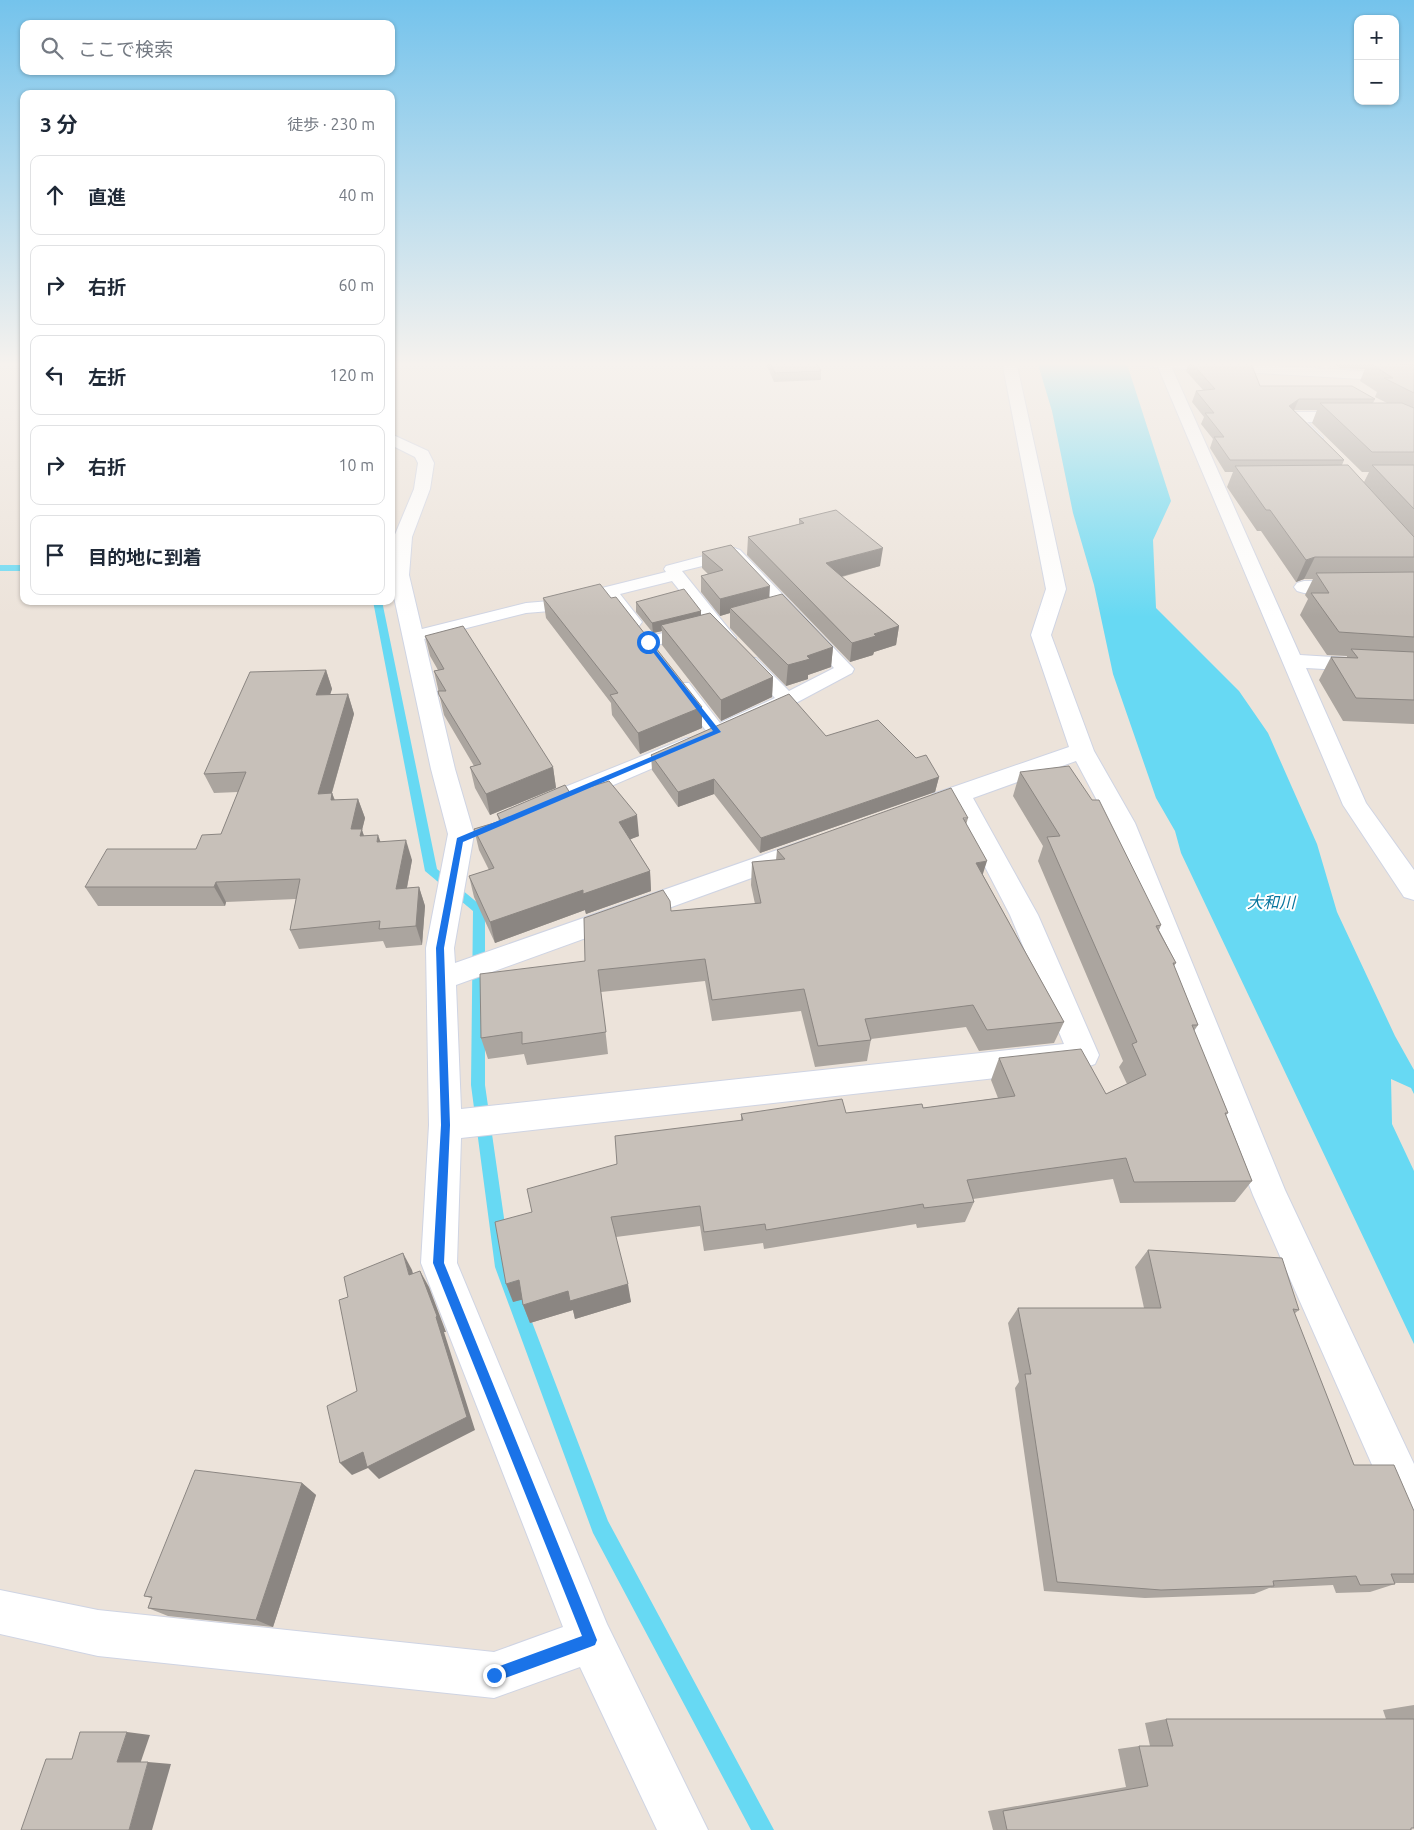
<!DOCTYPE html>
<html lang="ja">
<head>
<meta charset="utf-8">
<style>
	body { margin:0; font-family:Ubuntu,"Noto Sans JP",sans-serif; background:#f2f2f3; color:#1f2937 }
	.controls { position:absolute; right:15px; top:15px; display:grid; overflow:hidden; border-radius:10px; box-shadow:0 1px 4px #0004 }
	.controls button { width:45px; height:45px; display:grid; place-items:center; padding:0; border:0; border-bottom:1px solid #e0e1e3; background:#fff; color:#1f2937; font:25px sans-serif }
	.stop { position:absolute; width:15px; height:15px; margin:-11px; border:4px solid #1a73e8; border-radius:50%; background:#fff }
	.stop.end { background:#1a73e8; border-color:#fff; box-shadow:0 1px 5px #0008 }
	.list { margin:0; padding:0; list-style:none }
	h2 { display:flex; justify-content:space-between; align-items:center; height:65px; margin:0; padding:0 20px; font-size:21px }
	h2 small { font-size:16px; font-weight:400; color:#747a83 }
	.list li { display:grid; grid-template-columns:32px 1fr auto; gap:15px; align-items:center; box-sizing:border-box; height:80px; margin:0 10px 10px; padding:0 10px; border:1px solid #e0e1e3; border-radius:10px }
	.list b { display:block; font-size:19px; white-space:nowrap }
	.list em { font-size:16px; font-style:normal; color:#747a83 }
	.icon { flex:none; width:28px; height:28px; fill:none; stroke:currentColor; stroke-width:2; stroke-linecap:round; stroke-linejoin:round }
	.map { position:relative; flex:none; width:1414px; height:1830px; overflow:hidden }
	.search { position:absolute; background:#fff; box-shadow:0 1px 4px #0004; left:20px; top:20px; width:375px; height:55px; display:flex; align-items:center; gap:12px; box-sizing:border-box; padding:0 18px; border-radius:10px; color:#747a83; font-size:19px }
	.panel { position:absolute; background:#fff; box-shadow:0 1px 4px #0004; left:20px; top:90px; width:375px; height:515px; border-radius:10px }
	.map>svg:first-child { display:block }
	.water { fill:#67d9f3 }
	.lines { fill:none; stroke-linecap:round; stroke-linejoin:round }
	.stream { fill:#67d9f3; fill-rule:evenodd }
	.lane-casing { stroke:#cfd4e3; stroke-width:2 }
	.street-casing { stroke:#cfd4e3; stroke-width:2 }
	.lane { fill:#fff; fill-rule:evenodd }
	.street { fill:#fff; fill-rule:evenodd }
	.wall { fill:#aba59f; fill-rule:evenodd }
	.shaded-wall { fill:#8b8682 }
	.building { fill:#c7c0b9; stroke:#8b8682 }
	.route { fill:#1a73e8 }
	.labels { text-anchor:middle; stroke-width:4; stroke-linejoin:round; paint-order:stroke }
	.water-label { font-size:16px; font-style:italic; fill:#08769e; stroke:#fff }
</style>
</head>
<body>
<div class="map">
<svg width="1414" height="1830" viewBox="0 0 1414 1830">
	<rect width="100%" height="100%" fill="#ece3da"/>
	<path class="water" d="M 1037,361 L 1126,361 L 1171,501 L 1153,540 L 1156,608 L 1239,691 L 1268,733 L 1317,844 L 1337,912 L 1395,1036 L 1414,1070 L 1414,1094 L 1411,1088 L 1391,1079 L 1392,1124 L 1414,1171 L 1414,1344 L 1181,853 L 1175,831 L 1156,798 L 1113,674 L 1094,585 L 1073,513 L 1052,411 Z"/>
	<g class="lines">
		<g class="stream">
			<rect x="0" y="565" width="24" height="6"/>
			<path d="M 373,601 L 382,601 L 437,869 L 485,909 L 485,1085 L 511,1267 L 608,1521 L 774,1830 L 751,1830 L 593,1533 L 495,1267 L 471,1085 L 473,911 L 425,871 Z"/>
		</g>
		<defs>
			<g id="lane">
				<path d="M 1313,361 L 1327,361 L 1332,365 L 1326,369 Z"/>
				<path d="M 734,548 L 740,550 L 854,669 L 852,673 L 794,704 L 724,736 L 717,738 L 710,736 L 673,687 L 675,683 L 689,683 L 720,723 L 775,698 L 744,666 L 741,662 L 744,658 L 756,658 L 789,691 L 834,668 L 731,559 L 682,571 L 736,638 L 733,642 L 721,642 L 672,581 L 620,594 L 642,622 L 639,626 C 623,630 614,609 605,597 L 550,611 L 526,613 L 412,642 L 406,641 L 403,637 L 406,633 L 526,603 L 550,601 L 666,572 L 664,569 L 666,566 Z"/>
				<path d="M 693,626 L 699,627 L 702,631 L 699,635 L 648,647 L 642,646 L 639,642 L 642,638 Z"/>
			</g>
			<g id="street">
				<path d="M 1002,361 L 1016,361 L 1066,589 L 1051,635 L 1094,751 L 1135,823 L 1285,1190 L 1414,1464 L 1414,1532 L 1399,1526 L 1253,1195 L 1109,823 L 1076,761 L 973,798 L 1038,915 L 1099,1055 L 1095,1064 L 1084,1068 L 461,1138 L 457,1263 L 607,1624 L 708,1830 L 657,1830 L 580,1667 L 494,1698 L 98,1656 L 0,1634 L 0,1590 L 98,1610 L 494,1652 L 563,1627 L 421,1263 L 429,1125 L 426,948 L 448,834 L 431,769 L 391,583 L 394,537 L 414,489 L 418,463 L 415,457 L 391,445 L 391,434 L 428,451 L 434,463 L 430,489 L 412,537 L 409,575 L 455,769 L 474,834 L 454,948 L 455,963 L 803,841 L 812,838 L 821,841 L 825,847 L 821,853 L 456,985 L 461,1109 L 1064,1044 L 1010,915 L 953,805 L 942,808 L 933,806 L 930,800 L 933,794 L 1069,747 L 1031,635 L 1046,589 Z"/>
				<path d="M 1120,361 L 1189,361 L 1414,374 L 1414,382 L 1172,368 L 1300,655 L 1414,662 L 1414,674 L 1306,668 L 1366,803 L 1414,870 L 1414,900 L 1404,897 L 1343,805 L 1158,367 L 1127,365 Z"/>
				<path d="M 1294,412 L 1351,412 L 1359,417 L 1351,422 L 1307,422 L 1323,438 L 1315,443 L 1309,441 L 1286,417 Z"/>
				<path d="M 1414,580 L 1414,592 L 1304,593 L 1297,591 L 1294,587 L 1297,583 L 1304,581 Z"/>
				<path d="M 687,738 L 695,740 L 699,745 L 695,750 L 553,811 L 544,813 L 535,811 L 532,805 L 535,799 Z"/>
			</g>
		</defs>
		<use href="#lane" class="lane-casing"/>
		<use href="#street" class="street-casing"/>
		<use href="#lane" class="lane"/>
		<use href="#street" class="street"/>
	</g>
	<g class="wall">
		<path d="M 765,361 L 816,361 L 821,371 L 821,380 L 774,382 Z"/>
		<path d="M 1190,361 L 1197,361 L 1260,386 L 1375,399 L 1373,403 L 1387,403 L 1375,397 L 1377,392 L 1360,381 L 1365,369 L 1340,368 L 1328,361 L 1414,361 L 1414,724 L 1343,721 L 1319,680 L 1331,657 L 1347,657 L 1347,656 L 1327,655 L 1300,615 L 1308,599 L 1305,595 L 1313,579 L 1304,579 L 1296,582 L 1261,531 L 1257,531 L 1227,487 L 1233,472 L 1225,472 L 1210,448 L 1213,439 L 1201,424 L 1204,417 L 1192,402 L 1196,391 L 1203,390 L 1186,371 ZM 1294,410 L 1317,410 L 1312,423 L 1362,472 L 1369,472 L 1364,482 L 1342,465 L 1344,460 Z"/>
		<path d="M 1209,361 L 1244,361 L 1243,362 Z"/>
		<path d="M 799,519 L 880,566 L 842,577 L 899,626 L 896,645 L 874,652 L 873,655 L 850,662 L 747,555 L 748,537 L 799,524 Z"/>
		<path d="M 702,552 L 770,597 L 833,647 L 831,667 L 808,675 L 808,679 L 786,686 L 730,628 L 730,613 L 720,616 L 701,592 L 701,576 L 708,574 L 702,568 Z"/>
		<path d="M 543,598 L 702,707 L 702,728 L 640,754 L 612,715 L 611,703 L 546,618 Z"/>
		<path d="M 636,602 L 701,611 L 701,615 L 773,677 L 772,697 L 721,721 L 662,645 L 662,631 L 653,633 L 636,612 Z"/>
		<path d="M 425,636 L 553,767 L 556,788 L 490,815 L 475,788 L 470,767 L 474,766 L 444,715 L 434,671 L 438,670 L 430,656 Z"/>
		<path d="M 326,670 L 332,689 L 330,695 L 348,694 L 354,714 L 332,793 L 335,800 L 358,799 L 365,818 L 362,830 L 364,836 L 381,842 L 412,860 L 407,888 L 419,887 L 425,906 L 422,945 L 386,948 L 383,941 L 299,949 L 290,930 L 296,899 L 226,902 L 225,906 L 98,906 L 85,887 L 196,849 L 221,834 L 238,792 L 214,793 L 204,774 Z"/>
		<path d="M 826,736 L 916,758 L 939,777 L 935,792 L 760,853 L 714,794 L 678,807 L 652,770 L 651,755 Z"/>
		<path d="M 1020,772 L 1161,925 L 1159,930 L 1176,963 L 1174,966 L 1198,1025 L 1194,1031 L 1228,1113 L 1226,1115 L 1252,1181 L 1235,1202 L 1120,1203 L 1113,1179 L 973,1199 L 974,1202 L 965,1222 L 917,1228 L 916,1224 L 764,1249 L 763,1243 L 704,1251 L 700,1226 L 616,1237 L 631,1302 L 575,1319 L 573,1310 L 530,1323 L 523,1305 L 522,1299 L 513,1302 L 532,1212 L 617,1164 L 741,1121 L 741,1114 L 846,1113 L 923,1108 L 998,1098 L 991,1080 L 999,1058 L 1106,1094 L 1127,1084 L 1119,1067 L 1123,1061 L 1038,861 L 1043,846 L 1013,796 Z"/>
		<path d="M 570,793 L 639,836 L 630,839 L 650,871 L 651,891 L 586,914 L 585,910 L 495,943 L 474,897 L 469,876 L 489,870 L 479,850 L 474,829 L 499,821 L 497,814 Z"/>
		<path d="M 968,818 L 966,825 L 983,875 L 1064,1022 L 1054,1043 L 979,1051 L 966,1027 L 871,1039 L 867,1061 L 815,1067 L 801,1011 L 712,1021 L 705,981 L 601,992 L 608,1054 L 527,1065 L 524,1054 L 488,1059 L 481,1038 L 585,961 L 671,911 L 755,904 L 751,885 L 752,862 L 776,860 L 777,850 Z"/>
		<path d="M 1148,1250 L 1299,1310 L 1294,1314 L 1354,1465 L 1414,1511 L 1414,1583 L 1395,1583 L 1395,1584 L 1370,1592 L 1336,1593 L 1333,1585 L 1269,1588 L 1254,1594 L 1145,1598 L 1044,1591 L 1015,1388 L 1019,1382 L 1008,1323 L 1018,1308 L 1144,1308 L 1135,1267 Z"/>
		<path d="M 302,1483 L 316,1495 L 273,1627 L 168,1616 L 148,1608 L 151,1598 L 144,1596 Z"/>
		<path d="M 1414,1705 L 1414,1828 L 1411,1828 L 1411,1830 L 993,1830 L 988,1811 L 1126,1787 L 1118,1749 L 1139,1746 L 1150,1746 L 1145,1723 L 1166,1719 L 1386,1719 L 1383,1710 Z"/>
	</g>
	<g class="shaded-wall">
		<path d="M 1299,399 L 1294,410 L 1284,417 L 1289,406 Z"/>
		<path d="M 883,548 L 880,566 L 824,581 L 826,563 Z"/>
		<path d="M 1315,557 L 1304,579 L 1296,582 L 1306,560 Z"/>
		<path d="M 770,586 L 769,603 L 730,608 L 730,613 L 720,616 L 720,599 Z"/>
		<path d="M 701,611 L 701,621 L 661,625 L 662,631 L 653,633 L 652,623 Z"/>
		<path d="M 899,626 L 896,645 L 874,652 L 873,655 L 850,662 L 852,643 L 874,634 Z"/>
		<path d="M 833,647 L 831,667 L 808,675 L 808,679 L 786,686 L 788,665 L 807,656 Z"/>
		<path d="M 326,670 L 332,689 L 323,714 L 316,695 Z"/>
		<path d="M 773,677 L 772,697 L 721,721 L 721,700 Z"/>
		<path d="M 348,694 L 354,714 L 326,813 L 318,794 Z"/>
		<path d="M 702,707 L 702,728 L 640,754 L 638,733 Z"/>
		<path d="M 553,767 L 556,788 L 490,815 L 486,794 Z"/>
		<path d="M 939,777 L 935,792 L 760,853 L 761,838 Z"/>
		<path d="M 714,779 L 714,794 L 678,807 L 678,792 Z"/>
		<path d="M 332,793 L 339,813 L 331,800 Z"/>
		<path d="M 358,799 L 365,818 L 362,830 L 368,848 L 351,829 Z"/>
		<path d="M 637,815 L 639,836 L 621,843 L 619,822 Z"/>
		<path d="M 378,835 L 385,854 L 377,842 Z"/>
		<path d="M 406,840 L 412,860 L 403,908 L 396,889 Z"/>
		<path d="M 987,861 L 980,883 L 976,863 Z"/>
		<path d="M 650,871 L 651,891 L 586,914 L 585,910 L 495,943 L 490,922 L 583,890 Z"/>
		<path d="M 216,882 L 226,902 L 225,906 L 214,887 Z"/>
		<path d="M 419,887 L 425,906 L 422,945 L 416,926 Z"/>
		<path d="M 403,1253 L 412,1270 L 418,1291 L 409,1275 Z"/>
		<path d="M 420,1271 L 429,1287 L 446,1332 L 444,1332 L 475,1430 L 379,1479 L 368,1468 L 352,1475 L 340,1463 Z"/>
		<path d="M 519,1280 L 525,1299 L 513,1302 L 506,1284 Z"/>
		<path d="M 628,1284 L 631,1302 L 575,1319 L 573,1310 L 530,1323 L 523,1305 L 568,1291 Z"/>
		<path d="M 302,1483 L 316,1495 L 273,1627 L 256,1620 Z"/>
		<path d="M 127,1732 L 150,1735 L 140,1764 L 117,1762 Z"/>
		<path d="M 148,1762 L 171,1764 L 152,1830 L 129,1830 Z"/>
	</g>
	<g class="building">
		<path d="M 769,361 L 816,361 L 821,371 L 775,373 Z"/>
		<path d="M 1190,361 L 1251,363 L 1260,386 L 1352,386 L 1375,399 L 1299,399 L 1289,406 L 1344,460 L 1230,460 L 1214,437 L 1224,437 L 1205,413 L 1214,413 L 1196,391 L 1215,389 Z"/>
		<path d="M 1368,362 L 1414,365 L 1414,393 L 1384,378 L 1393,378 Z"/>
		<path d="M 1320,403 L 1402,403 L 1414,408 L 1414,452 L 1372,452 Z"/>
		<path d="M 1348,465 L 1414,537 L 1414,557 L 1315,557 L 1306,560 L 1270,510 L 1266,510 L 1235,466 Z"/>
		<path d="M 1372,465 L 1414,465 L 1414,509 Z"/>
		<path d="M 836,510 L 883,548 L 826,563 L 899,626 L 874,634 L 876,636 L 852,643 L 748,537 L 804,523 L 799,519 Z"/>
		<path d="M 731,545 L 770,586 L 720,599 L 701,576 L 723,570 L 702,552 Z"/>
		<path d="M 1414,572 L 1414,637 L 1339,632 L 1311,593 L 1329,593 L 1316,573 Z"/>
		<path d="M 600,584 L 611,598 L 616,597 L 702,707 L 638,733 L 610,695 L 618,693 L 543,598 Z"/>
		<path d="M 684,589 L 701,611 L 652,623 L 636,602 Z"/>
		<path d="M 782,594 L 833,647 L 807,656 L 810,659 L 788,665 L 730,608 Z"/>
		<path d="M 710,613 L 773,677 L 721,700 L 661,625 Z"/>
		<path d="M 463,626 L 553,767 L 486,794 L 470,767 L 481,764 L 439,695 L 438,691 L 446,691 L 434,671 L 444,669 L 425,636 Z"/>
		<path d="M 1351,649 L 1414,652 L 1414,700 L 1356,698 L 1331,657 L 1358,658 Z"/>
		<path d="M 326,670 L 316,695 L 348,694 L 318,794 L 332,793 L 331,800 L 358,799 L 351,829 L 362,829 L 360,836 L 378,835 L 377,842 L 406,840 L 396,889 L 419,887 L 416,926 L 379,929 L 380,921 L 290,930 L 300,879 L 216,882 L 214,887 L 85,887 L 107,849 L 196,849 L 202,835 L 221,834 L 246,772 L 204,774 L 250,672 Z"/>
		<path d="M 789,694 L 826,736 L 878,720 L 916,758 L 926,755 L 939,777 L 761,838 L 714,779 L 678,792 L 651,755 Z"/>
		<path d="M 1069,766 L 1092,800 L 1099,800 L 1161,925 L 1156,926 L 1176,963 L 1173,963 L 1198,1025 L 1192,1025 L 1228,1113 L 1225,1113 L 1252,1181 L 1134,1182 L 1126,1158 L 967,1180 L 974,1202 L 924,1208 L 923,1204 L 766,1230 L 765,1224 L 704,1232 L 700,1206 L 611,1217 L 628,1284 L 570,1301 L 568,1291 L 523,1305 L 519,1280 L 506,1284 L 495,1222 L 532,1212 L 527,1189 L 617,1164 L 615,1136 L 743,1120 L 741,1114 L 842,1099 L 846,1113 L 922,1104 L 923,1108 L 1015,1096 L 999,1058 L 1081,1049 L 1106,1094 L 1146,1075 L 1132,1044 L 1137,1042 L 1047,837 L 1060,836 L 1020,772 Z"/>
		<path d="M 609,781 L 637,815 L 619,822 L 650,871 L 583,894 L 583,890 L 490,922 L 469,876 L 494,868 L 474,829 L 501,821 L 497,814 L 565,785 L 570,793 Z"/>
		<path d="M 951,788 L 968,818 L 963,818 L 987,861 L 976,863 L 1064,1022 L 987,1030 L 973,1005 L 865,1019 L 871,1040 L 818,1046 L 804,989 L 712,1000 L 705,959 L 598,970 L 606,1032 L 522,1044 L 522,1032 L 481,1038 L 480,974 L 585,961 L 584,918 L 663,890 L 670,901 L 671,911 L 761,903 L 752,862 L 785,859 L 777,850 Z"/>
		<path d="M 1148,1250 L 1282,1258 L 1299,1310 L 1293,1309 L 1354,1465 L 1394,1465 L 1414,1511 L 1414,1574 L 1391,1574 L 1395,1584 L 1360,1585 L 1356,1576 L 1273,1581 L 1274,1586 L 1161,1590 L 1057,1582 L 1025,1374 L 1031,1374 L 1018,1308 L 1161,1308 Z"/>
		<path d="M 403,1253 L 409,1275 L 420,1271 L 437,1316 L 436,1317 L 467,1417 L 367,1467 L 363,1452 L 340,1463 L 327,1406 L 357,1391 L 339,1300 L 348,1297 L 344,1277 Z"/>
		<path d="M 195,1470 L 302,1483 L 256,1620 L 148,1608 L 152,1597 L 144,1596 Z"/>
		<path d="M 1166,1719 L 1414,1719 L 1414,1828 L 1411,1828 L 1411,1830 L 1007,1830 L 1003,1811 L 1148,1786 L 1139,1746 L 1173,1746 Z"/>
		<path d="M 80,1732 L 127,1732 L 117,1762 L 148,1762 L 129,1830 L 21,1830 L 46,1759 L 72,1759 Z"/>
	</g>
	<linearGradient id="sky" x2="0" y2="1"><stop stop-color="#74c3ec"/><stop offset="0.59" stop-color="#f6f2ee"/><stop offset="1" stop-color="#f6f2ee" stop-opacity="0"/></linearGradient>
	<rect width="1414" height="617" fill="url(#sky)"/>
	<path class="route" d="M 648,640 L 721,732 L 463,842 L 444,948 L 450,1125 L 444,1263 L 597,1640 L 595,1645 L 590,1647 L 494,1682 L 489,1680 L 487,1675 L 489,1670 L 582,1636 L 433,1263 L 441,1125 L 436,948 L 457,838 L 713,731 L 646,643 Z"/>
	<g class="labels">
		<g class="water-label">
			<text x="1271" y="908">大和川</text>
		</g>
	</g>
</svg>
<div class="controls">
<button>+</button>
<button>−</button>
</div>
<div class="stop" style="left:648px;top:642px"></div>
<div class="stop end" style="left:494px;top:1675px"></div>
<div class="search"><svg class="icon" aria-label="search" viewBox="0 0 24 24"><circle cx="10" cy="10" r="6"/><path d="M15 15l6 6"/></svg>ここで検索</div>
<section class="panel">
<h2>3 分<small>徒歩 · 230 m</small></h2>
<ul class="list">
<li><svg class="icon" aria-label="ahead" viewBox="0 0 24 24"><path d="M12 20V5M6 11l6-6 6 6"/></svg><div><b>直進</b></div><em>40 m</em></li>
<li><svg class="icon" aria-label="right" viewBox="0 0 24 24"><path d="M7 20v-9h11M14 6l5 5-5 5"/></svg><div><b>右折</b></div><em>60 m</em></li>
<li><svg class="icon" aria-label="left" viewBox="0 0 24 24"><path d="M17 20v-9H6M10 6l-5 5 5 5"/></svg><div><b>左折</b></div><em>120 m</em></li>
<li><svg class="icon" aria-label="right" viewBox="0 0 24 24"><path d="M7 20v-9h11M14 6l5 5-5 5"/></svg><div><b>右折</b></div><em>10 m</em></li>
<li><svg class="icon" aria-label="arrive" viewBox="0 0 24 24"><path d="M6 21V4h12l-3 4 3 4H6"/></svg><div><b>目的地に到着</b></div></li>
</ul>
</section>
</div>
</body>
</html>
